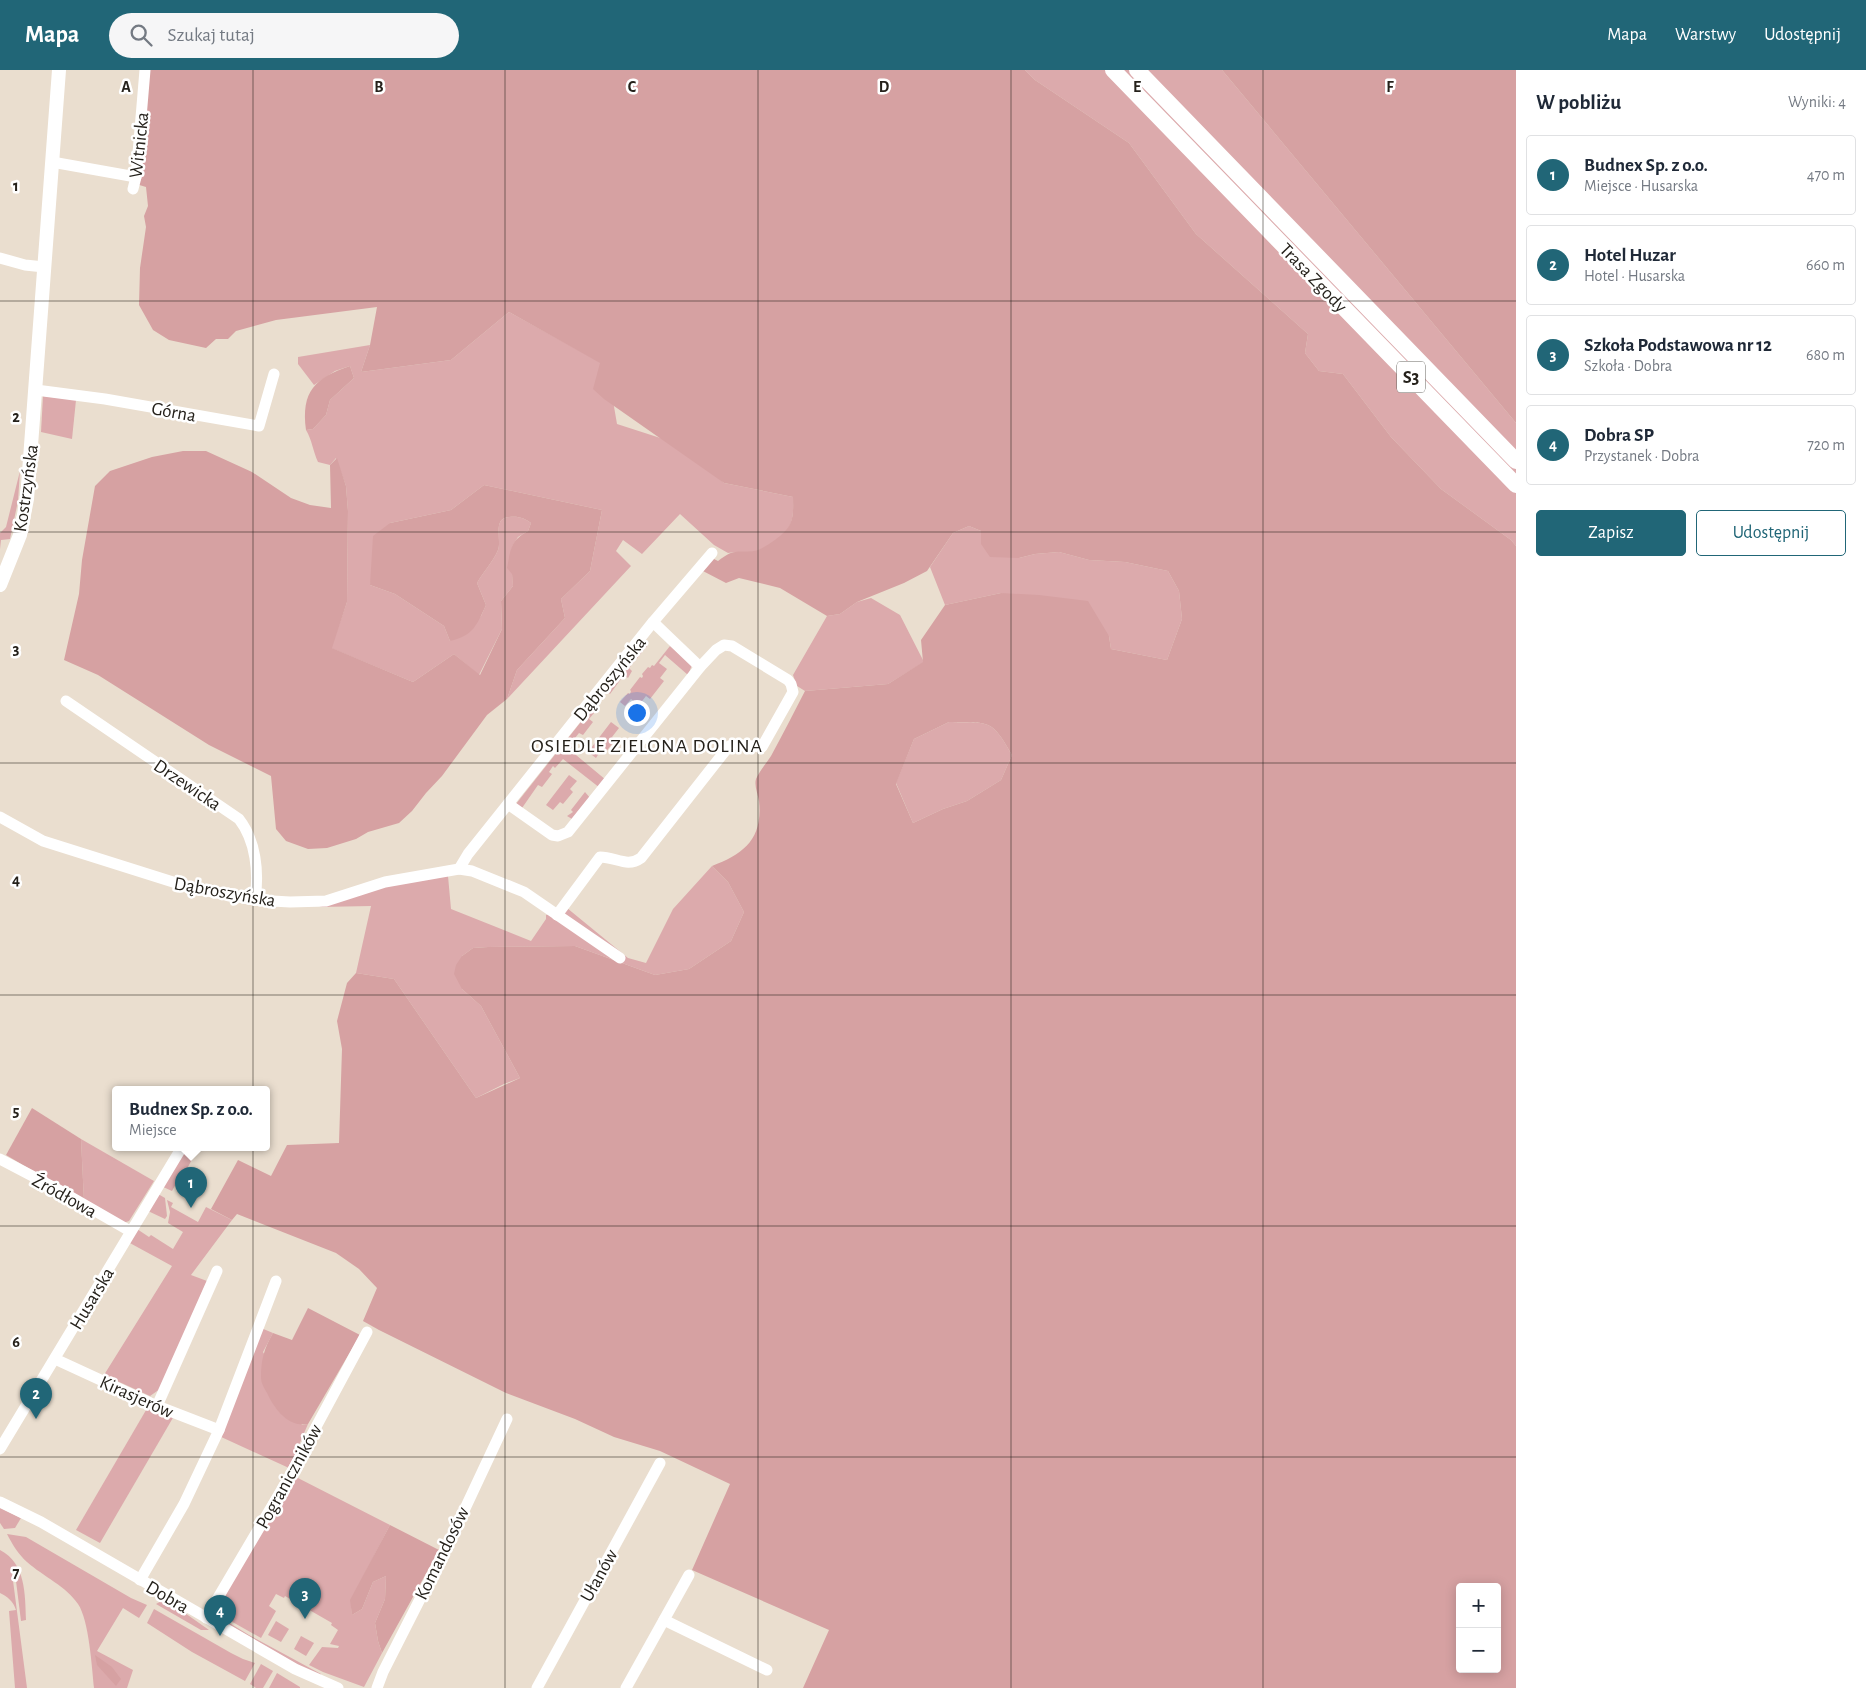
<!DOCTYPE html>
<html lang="pl">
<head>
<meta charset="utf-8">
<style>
	body { margin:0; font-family:"Alegreya Sans",sans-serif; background:#f6f6f7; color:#1f2937 }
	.controls { position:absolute; right:15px; bottom:15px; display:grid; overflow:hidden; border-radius:5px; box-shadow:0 2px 12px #0003 }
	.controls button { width:45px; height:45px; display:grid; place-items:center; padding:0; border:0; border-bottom:1px solid #e0e1e3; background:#fff; color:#1f2937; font:25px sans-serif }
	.you { position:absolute; left:636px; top:642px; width:18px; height:18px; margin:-12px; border:4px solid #fff; border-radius:50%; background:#1a73e8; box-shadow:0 0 0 8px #1a73e833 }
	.badge { display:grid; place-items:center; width:32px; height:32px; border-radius:50%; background:#216677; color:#fff; font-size:16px; font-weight:700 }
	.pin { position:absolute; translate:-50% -41px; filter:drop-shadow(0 1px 2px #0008) }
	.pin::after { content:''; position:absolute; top:26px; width:18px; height:15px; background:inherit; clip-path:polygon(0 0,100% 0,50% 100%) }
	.popup { position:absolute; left:112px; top:1016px; width:158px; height:65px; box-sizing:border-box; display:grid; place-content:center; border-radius:5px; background:#fff; filter:drop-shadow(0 1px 4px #0005); font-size:16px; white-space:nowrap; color:#747a83 }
	.popup b { font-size:19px; color:#1f2937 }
	.popup::after { content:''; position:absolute; left:50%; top:100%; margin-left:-10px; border:10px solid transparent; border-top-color:#fff }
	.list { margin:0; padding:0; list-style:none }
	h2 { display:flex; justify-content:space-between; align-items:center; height:65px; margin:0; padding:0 20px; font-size:21px }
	h2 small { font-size:16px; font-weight:400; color:#747a83 }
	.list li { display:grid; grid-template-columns:32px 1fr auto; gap:15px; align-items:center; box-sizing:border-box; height:80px; margin:0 10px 10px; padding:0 10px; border:1px solid #e0e1e3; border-radius:5px }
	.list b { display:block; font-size:19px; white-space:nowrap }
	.list p { margin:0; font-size:16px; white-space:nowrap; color:#747a83 }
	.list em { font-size:16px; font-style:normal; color:#747a83 }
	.actions { display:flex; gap:10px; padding:15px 20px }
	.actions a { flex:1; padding:11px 0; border:1px solid #216677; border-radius:5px; text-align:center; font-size:18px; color:#216677 }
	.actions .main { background:#216677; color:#fff }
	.icon { flex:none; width:28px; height:28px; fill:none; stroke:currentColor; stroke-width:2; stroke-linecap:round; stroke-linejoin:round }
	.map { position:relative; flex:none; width:1516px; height:1618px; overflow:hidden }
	header { display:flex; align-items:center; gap:30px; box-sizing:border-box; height:70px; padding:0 25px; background:#216677; color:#fff }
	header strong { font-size:24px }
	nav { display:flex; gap:28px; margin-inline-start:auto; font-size:18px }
	.search { width:350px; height:45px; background:#f6f6f7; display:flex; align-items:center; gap:12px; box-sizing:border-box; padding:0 18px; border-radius:28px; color:#747a83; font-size:19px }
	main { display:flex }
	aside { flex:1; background:#fff }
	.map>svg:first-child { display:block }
	.green { fill:#dcaaac }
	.forest { fill:#d6a1a2; fill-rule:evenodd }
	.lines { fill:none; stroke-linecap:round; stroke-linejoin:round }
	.minor { stroke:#fff; stroke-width:11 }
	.major { stroke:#fff; stroke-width:14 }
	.highway { stroke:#fff; stroke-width:16 }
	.grid { fill:none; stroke:#25211b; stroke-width:1; stroke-opacity:0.55 }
	.labels { text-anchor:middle; stroke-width:5; stroke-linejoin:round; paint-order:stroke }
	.shield { fill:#fff; stroke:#66645f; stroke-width:1 }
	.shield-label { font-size:18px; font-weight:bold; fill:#25211b }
	.street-label { font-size:19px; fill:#25211b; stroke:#fff }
	.neighbourhood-label { font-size:20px; letter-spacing:1px; fill:#25211b; stroke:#fff }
	.grid-label { font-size:16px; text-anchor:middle; font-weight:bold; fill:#25211b; stroke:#fff; stroke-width:5; stroke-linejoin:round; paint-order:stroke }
</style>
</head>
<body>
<header>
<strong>Mapa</strong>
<div class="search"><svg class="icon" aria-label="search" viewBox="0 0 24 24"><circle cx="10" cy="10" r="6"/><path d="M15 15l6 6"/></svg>Szukaj tutaj</div>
<nav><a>Mapa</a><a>Warstwy</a><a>Udostępnij</a></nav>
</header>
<main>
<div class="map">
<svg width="1516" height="1618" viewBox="0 0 1516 1618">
	<rect width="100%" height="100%" fill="#eadecf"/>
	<g class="green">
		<path d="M 1025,0 L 1222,0 L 1516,353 L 1516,476 L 1511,470 L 1441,419 L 1391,367 L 1343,304 L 1319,301 L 1305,283 L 1308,264 L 1196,164 L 1129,73 L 1035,10 Z"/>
		<path d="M 509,242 L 607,296 L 617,354 L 682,375 L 724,413 L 793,427 C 793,436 794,447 790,455 C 786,465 767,478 756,481 C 749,483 737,481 728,483 L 714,475 L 680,444 L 642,484 L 623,470 L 616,481 L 631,496 L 507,629 L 517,600 L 565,548 L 561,529 L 590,501 L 602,440 L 484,415 L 451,440 L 390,453 L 370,515 L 395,524 L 444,556 L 450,571 L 481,546 L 486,535 L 477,513 C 483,502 493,492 498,480 C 502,470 492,448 509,447 C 519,446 524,448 531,453 L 528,461 L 518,467 L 513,475 L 511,481 L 513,516 L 501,531 L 502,559 L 479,605 L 454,584 L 413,612 L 331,578 L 347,532 L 348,441 L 346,416 L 336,388 L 330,395 L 318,392 C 313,381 312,370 306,360 L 313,359 L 326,345 L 330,330 L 354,308 L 350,296 L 335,301 L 314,315 L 298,294 L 298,287 L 370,275 L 361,302 L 451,290 Z"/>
		<path d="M 43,326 L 76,330 L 72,369 L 41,362 Z"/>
		<path d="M 20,401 L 18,431 L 10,469 L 1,470 L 0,479 L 0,463 L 6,457 Z"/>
		<path d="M 969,456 L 981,461 L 1019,488 L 1035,484 L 1059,482 L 1089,490 L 1125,492 L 1168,501 L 1179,521 L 1182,549 L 1167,590 L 1111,579 L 1109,566 L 1001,523 L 945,535 L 930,497 L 953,463 Z"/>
		<path d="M 871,528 L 900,545 L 924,592 L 888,614 L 805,621 L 797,616 L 793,605 L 827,546 L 840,544 L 857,532 Z"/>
		<path d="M 642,573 L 647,576 L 629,598 L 632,601 L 628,608 L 624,605 L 610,624 L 605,619 Z"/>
		<path d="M 670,576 L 692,595 L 688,605 L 665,585 L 659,593 L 667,599 L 660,608 L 664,611 L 650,629 L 646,626 L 639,635 L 631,629 L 625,636 L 620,632 L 628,623 L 630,624 L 631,621 L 630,620 L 640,607 L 642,608 L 643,606 L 642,604 L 648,597 L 650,598 L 652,595 L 654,596 Z"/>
		<path d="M 595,634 L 599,637 L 589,649 L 593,652 L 583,665 L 579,663 L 575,668 L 577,670 L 570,680 L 606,710 L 600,718 L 563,689 L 555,698 L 553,696 L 549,702 L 552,704 L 542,717 L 538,715 L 522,738 L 516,734 Z"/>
		<path d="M 611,652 L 619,658 L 612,667 L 615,670 L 605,683 L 601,680 L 596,688 L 588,682 Z"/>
		<path d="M 949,652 C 990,653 991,648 1012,685 L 1001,710 L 967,731 L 943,739 L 913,753 L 896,713 L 914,669 Z"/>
		<path d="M 569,705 L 577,711 L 570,719 L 573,722 L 563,734 L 560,732 L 553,740 L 546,735 Z"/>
		<path d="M 585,722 L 591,729 L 572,749 L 567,746 L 573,742 L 571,740 Z"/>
		<path d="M 712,796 L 728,812 L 744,842 L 731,871 L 689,899 L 655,905 L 575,876 L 488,877 L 473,878 L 462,886 L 462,919 L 481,936 L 520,1008 L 504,1014 L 476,1028 L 394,909 L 356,903 L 371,836 L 319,837 L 400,812 L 448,806 L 451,839 L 531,871 L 546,849 L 546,845 L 567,838 L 628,888 L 646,893 L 673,839 Z"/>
		<path d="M 81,1069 L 154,1111 L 129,1151 L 123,1153 L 84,1131 Z"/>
		<path d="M 185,1077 L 199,1077 L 179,1113 L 177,1112 L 172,1121 L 161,1116 Z"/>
		<path d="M 158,1124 L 165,1128 L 167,1146 L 165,1149 L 148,1141 Z"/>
		<path d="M 167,1130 L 173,1133 L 171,1137 L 198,1152 L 206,1137 L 232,1150 L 191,1205 L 207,1211 L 160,1319 L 150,1326 L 104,1305 L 172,1196 L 128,1172 L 137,1159 L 149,1167 L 151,1165 L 173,1179 L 183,1162 L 168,1153 L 170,1142 Z"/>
		<path d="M 261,1258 L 273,1263 L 263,1282 L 302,1355 L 308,1354 L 289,1398 L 219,1366 Z"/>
		<path d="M 149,1335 L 174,1346 L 100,1473 L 76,1460 Z"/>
		<path d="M 294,1406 L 390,1455 L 351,1530 L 352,1545 L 362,1539 L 373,1512 L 386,1506 L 385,1529 L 375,1553 L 378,1571 L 382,1583 L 364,1617 L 323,1602 L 309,1595 L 322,1577 L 338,1578 L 339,1576 L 330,1574 L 338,1560 L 331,1555 L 332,1553 L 285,1526 L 284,1528 L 276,1524 L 269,1536 L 276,1541 L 261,1568 L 213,1541 Z"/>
		<path d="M 0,1438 L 21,1448 L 15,1458 L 4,1459 L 0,1453 Z"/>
		<path d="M 7,1464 L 26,1467 L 131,1528 L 147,1535 L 139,1548 L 123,1538 L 97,1581 L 133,1600 L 127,1618 L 94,1618 C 92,1598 89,1550 78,1534 C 66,1516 44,1507 27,1492 C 19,1485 12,1474 7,1464 Z"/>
		<path d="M 0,1480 C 26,1493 25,1525 26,1550 L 21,1551 L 15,1503 L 12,1503 L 27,1618 L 15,1618 L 9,1541 L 16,1540 C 13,1531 8,1527 0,1523 Z"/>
		<path d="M 165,1529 L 209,1560 L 201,1560 L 156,1534 Z"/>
		<path d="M 154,1539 L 231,1583 L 243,1589 L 255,1593 L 245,1611 L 192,1582 L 147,1553 Z"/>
		<path d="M 215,1544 L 249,1565 L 321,1604 L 320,1606 L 296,1594 L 214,1546 Z"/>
		<path d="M 276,1551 L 289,1559 L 281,1572 L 268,1565 Z"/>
		<path d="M 301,1566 L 314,1573 L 306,1586 L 294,1579 Z"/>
		<path d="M 261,1594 L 273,1601 L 263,1618 L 256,1618 L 250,1614 Z"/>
		<path d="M 277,1603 L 300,1617 L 300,1618 L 269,1618 Z"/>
	</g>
	<g class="forest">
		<path d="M 150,0 L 1025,0 L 1035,10 L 1129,73 L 1196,164 L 1308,264 L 1305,283 L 1319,301 L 1343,304 L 1391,367 L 1441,419 L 1511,470 L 1516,476 L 1516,1618 L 803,1618 L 829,1560 L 692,1500 L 730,1414 L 660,1381 L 614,1367 L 575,1349 L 506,1323 L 379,1260 L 363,1251 L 377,1218 L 359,1199 L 336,1183 L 237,1144 L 232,1150 L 211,1139 L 238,1090 L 271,1106 L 287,1075 L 339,1073 L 342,979 L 337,951 L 347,913 L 356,903 L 394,909 L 476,1028 L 520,1008 L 481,936 L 462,919 L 454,904 L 456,895 L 462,886 L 473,878 L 488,877 L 575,876 L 655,905 L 689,899 L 731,871 L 744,842 L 728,812 L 712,796 C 744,784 763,769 759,731 C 758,724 754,716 756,709 C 760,700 766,694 771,686 C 783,664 794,642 805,621 L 888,614 L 923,592 L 921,570 L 945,535 L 1001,523 L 1039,525 L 1088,531 L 1109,566 L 1111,579 L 1167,590 L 1182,549 L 1179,521 L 1168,501 L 1125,492 L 1089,490 L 1059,482 L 1035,484 L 1019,488 L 990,487 L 981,474 L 981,461 L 969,456 L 953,463 L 927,501 L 904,513 L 857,532 L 840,544 L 827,546 L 780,518 L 739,508 L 726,513 L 701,500 L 712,488 L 718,491 C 735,478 735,483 754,481 C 763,480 787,463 790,454 C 794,446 793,436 793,427 L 724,413 L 604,329 L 593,319 L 600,293 L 509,242 L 451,290 L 361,302 L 370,275 L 377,237 L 276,250 L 236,261 L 228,269 L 216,269 L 206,278 L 169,270 L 153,260 L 139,235 L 140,198 L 146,157 L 144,146 L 148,136 L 146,117 L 136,114 ZM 949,652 C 990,653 991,648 1012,685 L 1001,710 L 967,731 L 943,739 L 913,753 L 896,714 L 914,669 ZM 1460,1517 L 1497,1517 L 1497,1599 L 1460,1599 Z"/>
		<path d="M 1222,0 L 1516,0 L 1516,353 Z"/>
		<path d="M 350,296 L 354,308 L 330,330 L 326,345 L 313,359 L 306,360 C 301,321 315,308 350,296 Z"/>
		<path d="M 183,381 L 206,381 L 252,402 L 291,428 L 310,435 L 331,438 L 330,395 L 337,388 L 346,416 L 348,441 L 347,532 L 332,578 L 413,612 L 454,584 L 480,605 L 502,559 L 501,531 L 513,516 L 512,504 L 507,498 C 511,479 510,471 528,461 L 531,453 C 524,448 519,446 509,447 C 492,448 502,470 498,480 C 493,492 483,502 477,513 L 486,535 C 477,555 473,566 450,571 L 444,556 L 395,524 L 370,515 L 373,466 L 390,453 L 451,440 L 484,415 L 602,440 L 590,501 L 561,529 L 565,548 L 517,600 L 507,629 L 487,645 L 442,706 L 426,723 L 412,741 L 399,753 L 368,762 L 356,769 L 327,778 L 308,779 L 286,771 L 276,759 L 271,706 L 209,675 L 98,605 L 64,590 L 79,524 L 82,490 L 95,416 L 110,401 L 152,387 Z"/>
		<path d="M 32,1038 L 81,1069 L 84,1131 L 6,1085 Z"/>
		<path d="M 308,1238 L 360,1265 L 308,1354 C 288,1358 274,1338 267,1323 C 264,1318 261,1313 261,1308 C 261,1289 264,1279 273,1263 L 292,1270 Z"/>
		<path d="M 390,1455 L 439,1480 L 382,1583 L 378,1571 L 375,1553 L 385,1529 L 386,1506 L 373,1512 L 362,1539 L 352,1545 L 350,1530 Z"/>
		<path d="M 95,1585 L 112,1597 L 121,1609 L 116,1616 L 97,1595 Z"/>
	</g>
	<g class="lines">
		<g class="minor">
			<path d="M 52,92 L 136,107"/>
			<path d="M 133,119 L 136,107 L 145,0"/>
			<path d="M 0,188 L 25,195 L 44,197"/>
			<path d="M 36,320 L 105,329 L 259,356 L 274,304"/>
			<path d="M 653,552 L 700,597"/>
			<path d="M 66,631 L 239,749 C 256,771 259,802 255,830"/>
			<path d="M 508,734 L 552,765 L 558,766 L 568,762 L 700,597 L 716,580 L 724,575 L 732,576 L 788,610 L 791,614 L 793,622 L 762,677 L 734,674 L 729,676 L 641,788 C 627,798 616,787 600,787 L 557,845"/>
			<path d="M 0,747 L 43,771 L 192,818 L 255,830 L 290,832 L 326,831 L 385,812 L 459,799 L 472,801 L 524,822 L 620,888"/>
			<path d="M 459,799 L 468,784 L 653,552 L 712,483"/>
			<path d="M 0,1089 L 57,1119 L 130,1161"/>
			<path d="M 55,1289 L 157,1336 L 219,1360"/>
			<path d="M 157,1336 L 217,1201"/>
			<path d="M 0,1379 L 182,1077"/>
			<path d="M 0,1432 L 41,1452 L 295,1599 L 338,1618"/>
			<path d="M 140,1510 L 184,1434 L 219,1360 L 276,1211"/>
			<path d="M 206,1548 L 288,1409 L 367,1262"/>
			<path d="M 664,1550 L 767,1600"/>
			<path d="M 377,1618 L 383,1602 L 454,1462 L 507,1349"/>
			<path d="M 537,1618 L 660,1393"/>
			<path d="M 626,1618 L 689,1505"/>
		</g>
		<path class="major" d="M 0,515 L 20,465 L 27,429 L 59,0"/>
		<g class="highway">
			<path d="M 1113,0 L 1516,415"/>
			<path d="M 1137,0 L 1516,391"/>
		</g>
	</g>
	<path class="grid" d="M 253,0 L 253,1618M 505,0 L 505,1618M 758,0 L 758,1618M 1011,0 L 1011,1618M 1263,0 L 1263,1618M 0,231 L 1516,231M 0,462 L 1516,462M 0,693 L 1516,693M 0,925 L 1516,925M 0,1156 L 1516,1156M 0,1387 L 1516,1387"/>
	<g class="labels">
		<rect class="shield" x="1397" y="291.5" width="28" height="31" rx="4"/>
		<g class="shield-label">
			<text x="1411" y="313">S3</text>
		</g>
		<g class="street-label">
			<text transform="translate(138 75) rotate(-84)" y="7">Witnicka</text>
			<text transform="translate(1314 207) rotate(46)" y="7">Trasa Zgody</text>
			<text transform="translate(174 341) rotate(10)" y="7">Górna</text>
			<text transform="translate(25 418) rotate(-82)" y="7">Kostrzyńska</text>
			<text transform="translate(609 608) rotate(-51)" y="7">Dąbroszyńska</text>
			<text transform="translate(188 714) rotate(34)" y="7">Drzewicka</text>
			<text transform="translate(225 821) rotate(10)" y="7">Dąbroszyńska</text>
			<text transform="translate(65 1125) rotate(29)" y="7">Źródłowa</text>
			<text transform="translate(91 1228) rotate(-59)" y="7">Husarska</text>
			<text transform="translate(137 1326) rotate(24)" y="7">Kirasjerów</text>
			<text transform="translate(288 1406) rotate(-61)" y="7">Pograniczników</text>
			<text transform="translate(441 1483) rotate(-64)" y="7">Komandosów</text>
			<text transform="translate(598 1505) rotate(-61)" y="7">Ułanów</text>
			<text transform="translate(168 1526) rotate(30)" y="7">Dobra</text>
		</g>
		<g class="neighbourhood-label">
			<text x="647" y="682">OSIEDLE ZIELONA DOLINA</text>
		</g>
	</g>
	<g class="grid-label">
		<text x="126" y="22">A</text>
		<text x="379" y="22">B</text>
		<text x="632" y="22">C</text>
		<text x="884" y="22">D</text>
		<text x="1137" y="22">E</text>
		<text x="1390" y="22">F</text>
		<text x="16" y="121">1</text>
		<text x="16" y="352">2</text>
		<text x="16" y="584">3</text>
		<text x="16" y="815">4</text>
		<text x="16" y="1046">5</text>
		<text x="16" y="1277">6</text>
		<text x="16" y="1508">7</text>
	</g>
</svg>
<div class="controls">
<button>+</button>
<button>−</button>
</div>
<div class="you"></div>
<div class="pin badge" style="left:191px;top:1138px">1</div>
<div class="popup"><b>Budnex Sp. z o.o.</b>Miejsce</div>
<div class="pin badge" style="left:36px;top:1349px">2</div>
<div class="pin badge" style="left:305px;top:1549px">3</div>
<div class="pin badge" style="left:220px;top:1566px">4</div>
</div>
<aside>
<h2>W pobliżu<small>Wyniki: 4</small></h2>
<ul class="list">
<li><span class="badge">1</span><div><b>Budnex Sp. z o.o.</b><p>Miejsce · Husarska</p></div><em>470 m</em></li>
<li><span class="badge">2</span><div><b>Hotel Huzar</b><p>Hotel · Husarska</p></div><em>660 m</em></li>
<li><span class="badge">3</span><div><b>Szkoła Podstawowa nr 12</b><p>Szkoła · Dobra</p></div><em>680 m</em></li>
<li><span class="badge">4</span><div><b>Dobra SP</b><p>Przystanek · Dobra</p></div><em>720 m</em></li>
</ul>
<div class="actions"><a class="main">Zapisz</a><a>Udostępnij</a></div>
</aside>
</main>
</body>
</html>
